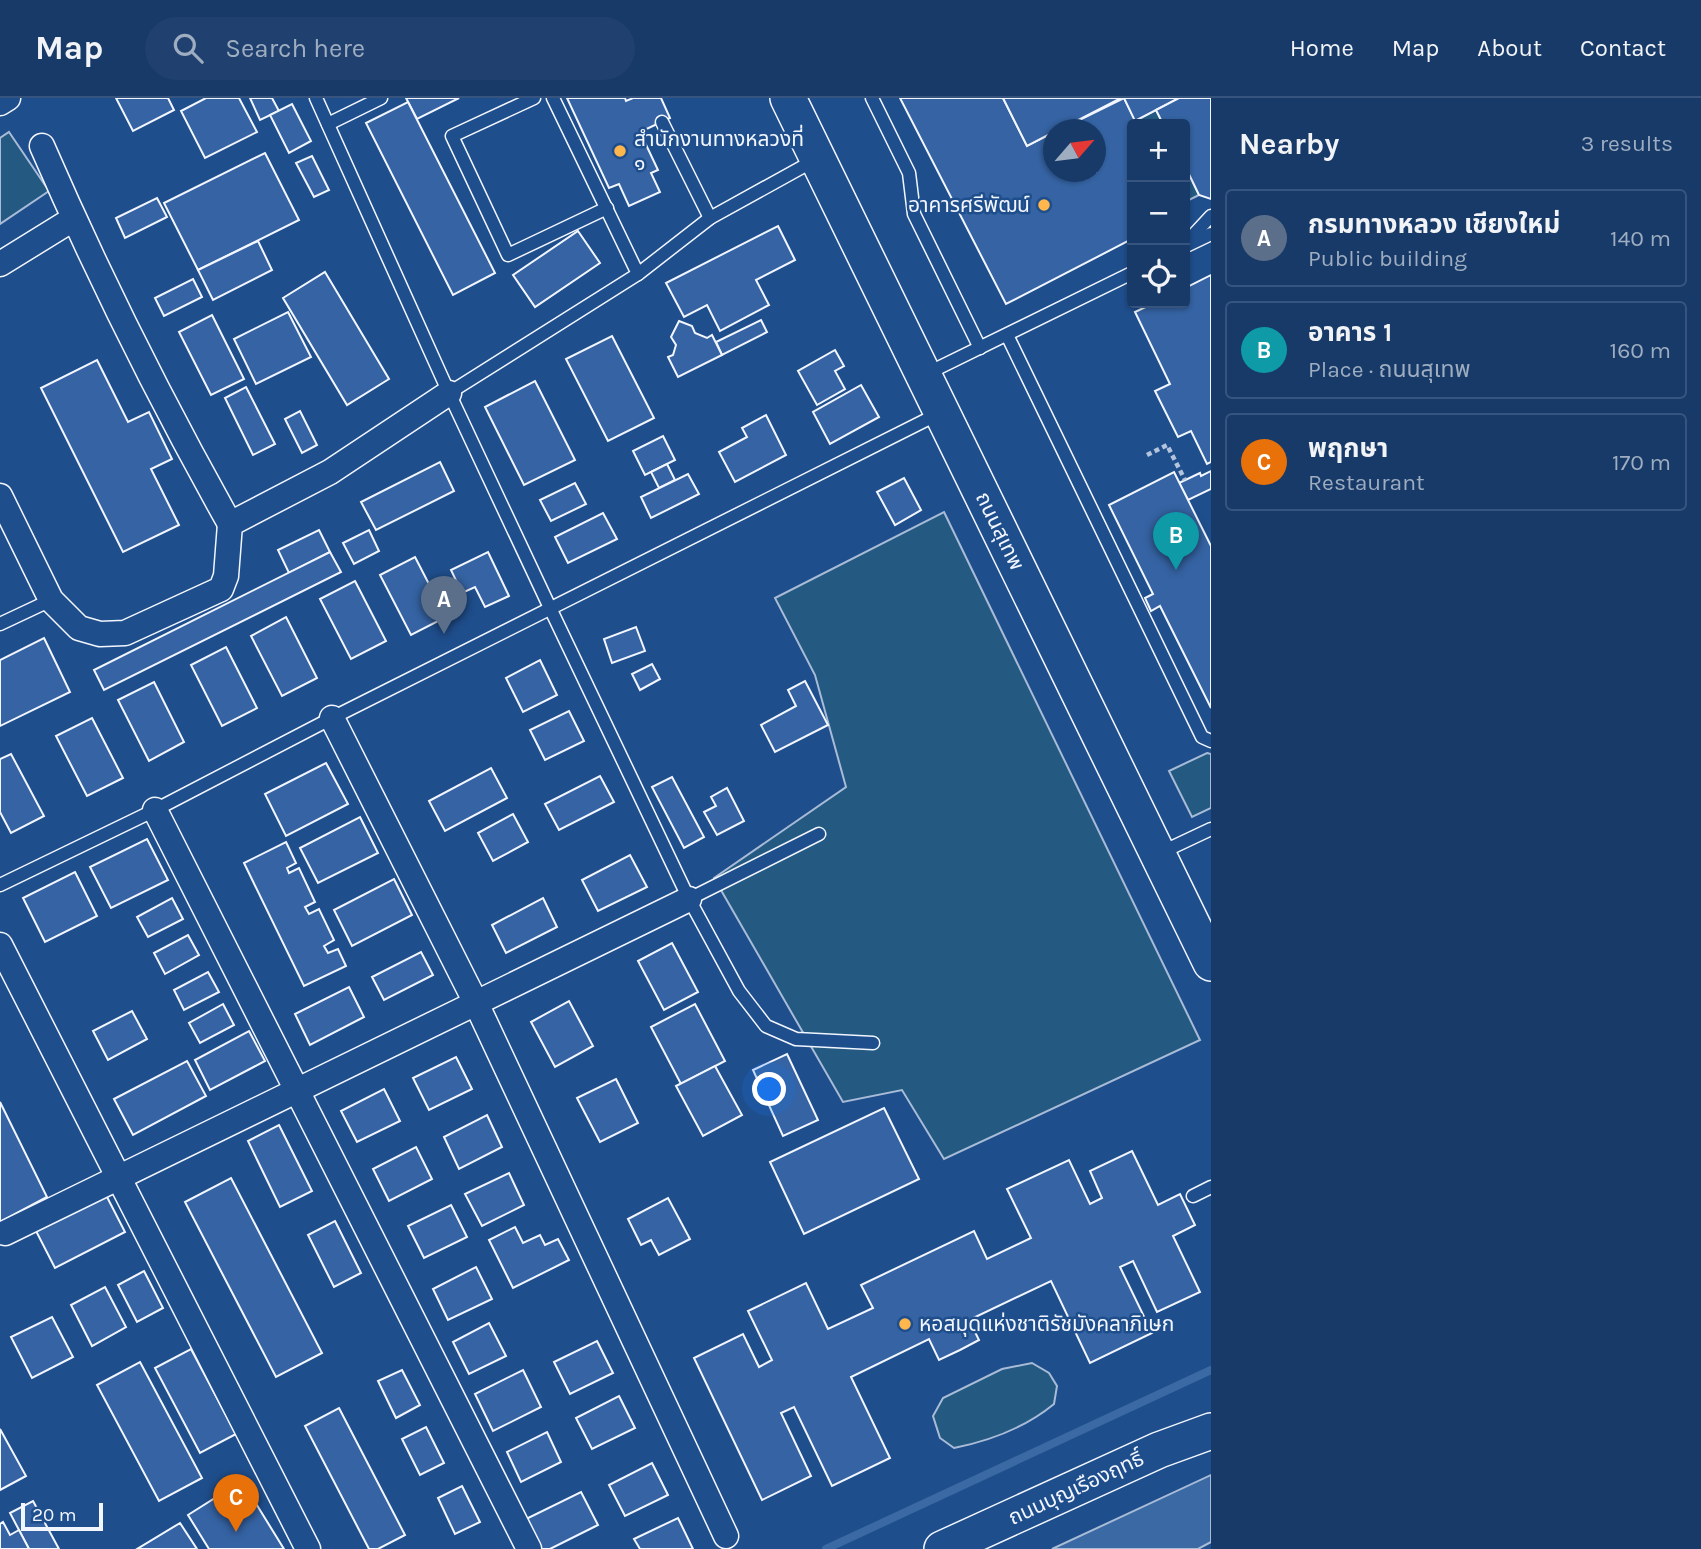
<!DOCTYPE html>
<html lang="en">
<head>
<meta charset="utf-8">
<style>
	body { margin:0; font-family:Karla,"Noto Sans Thai",sans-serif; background:#20416f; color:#f1f3f6 }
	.controls { position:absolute; right:21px; top:21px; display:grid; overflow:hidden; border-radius:7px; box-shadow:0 2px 5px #0004 }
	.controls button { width:63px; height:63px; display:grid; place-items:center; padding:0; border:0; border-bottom:2px solid #36547d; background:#173a69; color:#f1f3f6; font:35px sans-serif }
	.compass { position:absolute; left:1043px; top:21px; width:63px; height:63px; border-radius:50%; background:#173a69; box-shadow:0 2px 5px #0004; rotate:62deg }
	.scale { position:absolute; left:21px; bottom:18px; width:82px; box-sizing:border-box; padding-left:7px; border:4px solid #f2f6ff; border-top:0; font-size:19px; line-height:24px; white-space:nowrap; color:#f2f6ff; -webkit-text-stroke:5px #1f4e8c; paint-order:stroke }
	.you { position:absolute; left:770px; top:992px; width:24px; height:24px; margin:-18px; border:5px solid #fff; border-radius:50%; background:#1a73e8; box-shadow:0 0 0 10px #1a73e833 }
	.badge { display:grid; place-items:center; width:46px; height:46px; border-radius:50%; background:#95b2f1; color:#fff; font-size:23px; font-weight:700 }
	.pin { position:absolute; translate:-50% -58px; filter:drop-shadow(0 2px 4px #0008) }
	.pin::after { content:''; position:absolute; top:37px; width:24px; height:21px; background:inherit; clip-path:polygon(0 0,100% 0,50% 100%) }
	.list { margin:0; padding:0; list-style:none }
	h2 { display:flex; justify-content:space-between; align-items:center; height:91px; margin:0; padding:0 28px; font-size:30px }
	h2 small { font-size:23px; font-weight:400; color:#9eadc0 }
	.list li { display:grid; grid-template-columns:46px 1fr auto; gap:21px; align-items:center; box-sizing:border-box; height:98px; margin:0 14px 14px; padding:0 14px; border:2px solid #36547d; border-radius:7px }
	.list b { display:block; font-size:26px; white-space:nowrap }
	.list p { margin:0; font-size:23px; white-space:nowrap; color:#9eadc0 }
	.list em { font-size:23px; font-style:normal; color:#9eadc0 }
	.icon { flex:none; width:38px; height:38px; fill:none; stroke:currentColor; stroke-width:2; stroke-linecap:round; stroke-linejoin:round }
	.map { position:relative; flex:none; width:1211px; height:1451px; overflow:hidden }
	header { display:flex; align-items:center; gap:42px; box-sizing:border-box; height:98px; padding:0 35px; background:#173a69; border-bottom:2px solid #36547d }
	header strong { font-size:33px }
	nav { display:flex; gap:38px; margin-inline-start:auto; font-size:24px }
	.search { width:490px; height:63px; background:#20416f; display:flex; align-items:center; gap:18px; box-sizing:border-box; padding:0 24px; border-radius:38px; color:#9eadc0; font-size:26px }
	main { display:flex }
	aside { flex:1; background:#173a69 }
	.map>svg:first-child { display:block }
	.green { fill:#245a82; stroke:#a8bbd7; stroke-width:2 }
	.water { fill:#3b69a3; stroke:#a8bbd7; stroke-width:2 }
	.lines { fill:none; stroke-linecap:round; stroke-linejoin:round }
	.stream { stroke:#3b69a3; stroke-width:8 }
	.building { fill:#3563a3; stroke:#f2f6ff; stroke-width:2 }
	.service-casing { stroke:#f2f6ff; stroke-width:15 }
	.minor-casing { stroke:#f2f6ff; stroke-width:27 }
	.secondary-casing { stroke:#f2f6ff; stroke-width:38 }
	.path { stroke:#b3c4dc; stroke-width:4.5; stroke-dasharray:5 3.5; stroke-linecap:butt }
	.service { stroke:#1f4e8c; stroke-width:12 }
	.minor { stroke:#1f4e8c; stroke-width:24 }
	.secondary { stroke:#1f4e8c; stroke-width:35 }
	.poi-dot { fill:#ffb74d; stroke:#1f4e8c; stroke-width:2.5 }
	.labels { text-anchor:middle; stroke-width:5; stroke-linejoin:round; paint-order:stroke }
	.poi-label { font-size:21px; fill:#f2f6ff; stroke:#1f4e8c; text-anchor:start }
	.street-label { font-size:21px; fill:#f2f6ff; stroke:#1f4e8c }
</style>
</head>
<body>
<header>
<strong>Map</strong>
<div class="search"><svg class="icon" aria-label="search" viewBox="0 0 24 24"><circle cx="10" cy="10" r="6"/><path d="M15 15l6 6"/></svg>Search here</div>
<nav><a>Home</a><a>Map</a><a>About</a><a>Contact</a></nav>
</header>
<main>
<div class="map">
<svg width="1211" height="1451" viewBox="0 0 1211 1451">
	<rect width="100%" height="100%" fill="#1f4e8c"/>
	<g class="green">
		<path d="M 1156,12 L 1163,26 L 1137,26 L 1135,23 Z"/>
		<path d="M 9,34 L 49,93 L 0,126 L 0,40 Z"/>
		<path d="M 1185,68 L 1199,97 L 1185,104 Z"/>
		<path d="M 944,414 L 1200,942 L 944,1061 L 902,992 L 843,1004 L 714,780 L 846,689 L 815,577 L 775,500 Z"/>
		<path d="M 1207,655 L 1211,656 L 1211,710 L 1192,719 L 1169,673 Z"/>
		<path d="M 1032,1265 L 1049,1275 L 1057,1288 L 1054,1306 C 1026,1329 989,1343 954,1350 L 940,1340 L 933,1318 L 943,1300 L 1002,1271 Z"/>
	</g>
	<path class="water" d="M 1211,1377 L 1211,1444 L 1198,1451 L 1052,1451 Z"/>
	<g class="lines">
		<path class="stream" d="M 826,1451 L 1211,1272"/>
	</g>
	<g class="building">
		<path d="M 116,0 L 168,0 L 174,12 L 133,33 Z"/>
		<path d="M 206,0 L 239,0 L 257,34 L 205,60 L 181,13 Z"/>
		<path d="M 250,0 L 272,0 L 279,13 L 260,22 Z"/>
		<path d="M 406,0 L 459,0 L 417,21 Z"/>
		<path d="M 567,0 L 625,0 L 626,3 L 633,0 L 661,0 L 670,20 L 640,34 L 658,72 L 651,75 L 660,94 L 629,108 L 619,86 L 609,90 Z"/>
		<path d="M 900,0 L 1003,0 L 1027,48 L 1054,34 L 1054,74 L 1096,74 L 1096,32 L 1059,32 L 1124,0 L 1137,26 L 1132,26 L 1132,141 L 1006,206 Z"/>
		<path d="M 1003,0 L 1121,0 L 1059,32 L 1054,32 L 1054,34 L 1027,48 Z"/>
		<path d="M 1124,0 L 1179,0 L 1135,23 Z"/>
		<path d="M 1179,0 L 1211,0 L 1211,101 L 1199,97 L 1185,68 L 1185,26 L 1163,26 L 1156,12 Z"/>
		<path d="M 408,4 L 495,175 L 453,197 L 366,25 Z"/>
		<path d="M 292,6 L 311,43 L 289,55 L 270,17 Z"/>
		<path d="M 265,55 L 299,122 L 198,172 L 164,105 Z"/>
		<path d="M 312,58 L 329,92 L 314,99 L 296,65 Z"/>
		<path d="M 157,100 L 167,119 L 125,140 L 116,120 Z"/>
		<path d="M 778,128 L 795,162 L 756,182 L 769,207 L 720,233 L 707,207 L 684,219 L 666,185 Z"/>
		<path d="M 578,133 L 600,165 L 535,209 L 513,177 Z"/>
		<path d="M 258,143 L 272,172 L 213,202 L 198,172 Z"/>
		<path d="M 325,174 L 389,281 L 347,307 L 283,200 Z"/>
		<path d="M 1211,177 L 1211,364 L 1207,366 L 1191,333 L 1178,339 L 1155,293 L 1170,286 L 1135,214 L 1154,205 L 1185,205 L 1185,190 Z"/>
		<path d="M 193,181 L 202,199 L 164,218 L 155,200 Z"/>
		<path d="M 288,214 L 311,259 L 256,286 L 234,241 Z"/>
		<path d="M 212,217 L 244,281 L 211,297 L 179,234 Z"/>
		<path d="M 761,222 L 767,234 L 722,257 L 716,244 Z"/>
		<path d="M 679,223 L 692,228 L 695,235 L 707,240 L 712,237 L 722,257 L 678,279 L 668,259 L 673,257 L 676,247 L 671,239 Z"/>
		<path d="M 612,238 L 654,320 L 608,343 L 566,261 Z"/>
		<path d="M 835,252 L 844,268 L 835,273 L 845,291 L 817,307 L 798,273 Z"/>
		<path d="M 97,262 L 128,324 L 149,314 L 172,361 L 151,371 L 179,427 L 123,454 L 41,290 Z"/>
		<path d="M 535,283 L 575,362 L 524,387 L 485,309 Z"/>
		<path d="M 861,287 L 879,319 L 830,346 L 813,314 Z"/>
		<path d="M 246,289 L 275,346 L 253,357 L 225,300 Z"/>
		<path d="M 300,313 L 317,347 L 302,355 L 285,321 Z"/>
		<path d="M 766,317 L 786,357 L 735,384 L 719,354 L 747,339 L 742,330 Z"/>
		<path d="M 663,338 L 675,362 L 645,377 L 633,353 Z"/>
		<path d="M 440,364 L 454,393 L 376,432 L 361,404 Z"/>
		<path d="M 667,366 L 675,382 L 659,390 L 651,374 Z"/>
		<path d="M 1211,373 L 1211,391 L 1188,402 L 1179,385 L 1200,375 L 1201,378 Z"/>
		<path d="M 1174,374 L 1211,448 L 1211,610 L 1160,508 L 1151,513 L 1145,500 L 1153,496 L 1109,407 Z"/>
		<path d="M 688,376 L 699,396 L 651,420 L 641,399 Z"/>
		<path d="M 904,380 L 921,412 L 895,427 L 877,394 Z"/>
		<path d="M 575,385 L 586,406 L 551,423 L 540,402 Z"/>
		<path d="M 603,415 L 617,441 L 568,465 L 555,439 Z"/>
		<path d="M 319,432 L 330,454 L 289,475 L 278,452 Z"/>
		<path d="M 369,432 L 379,453 L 354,466 L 343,445 Z"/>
		<path d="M 330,454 L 341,474 L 104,592 L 94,572 Z"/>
		<path d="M 488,454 L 509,498 L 485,509 L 475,489 L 462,495 L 451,472 Z"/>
		<path d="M 415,459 L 446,519 L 411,537 L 380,477 Z"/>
		<path d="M 355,483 L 386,543 L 351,561 L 320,501 Z"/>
		<path d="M 286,519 L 317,580 L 282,598 L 251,538 Z"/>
		<path d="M 636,529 L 645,553 L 612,565 L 604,541 Z"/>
		<path d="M 44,540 L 70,594 L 0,628 L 0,562 Z"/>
		<path d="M 226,549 L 257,610 L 222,628 L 191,567 Z"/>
		<path d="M 540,562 L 557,597 L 523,614 L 506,580 Z"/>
		<path d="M 652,566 L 660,581 L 640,592 L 632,576 Z"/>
		<path d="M 805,583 L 828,627 L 775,654 L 761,627 L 796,608 L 788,592 Z"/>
		<path d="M 154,584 L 184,644 L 149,663 L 118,602 Z"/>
		<path d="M 569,613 L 584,643 L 545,662 L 530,632 Z"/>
		<path d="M 92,620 L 123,680 L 87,698 L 56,638 Z"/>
		<path d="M 11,656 L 44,718 L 11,735 L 0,714 L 0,661 Z"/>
		<path d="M 326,665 L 348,706 L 286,738 L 265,696 Z"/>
		<path d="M 491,670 L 507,700 L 445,733 L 429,703 Z"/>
		<path d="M 600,678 L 614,704 L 559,732 L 545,706 Z"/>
		<path d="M 672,679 L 704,739 L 684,750 L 652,689 Z"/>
		<path d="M 727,690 L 744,723 L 717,737 L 704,714 L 716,708 L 711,699 Z"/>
		<path d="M 513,716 L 528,744 L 493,763 L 478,735 Z"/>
		<path d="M 360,719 L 378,755 L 318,785 L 300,750 Z"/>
		<path d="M 147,741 L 168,782 L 111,810 L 90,769 Z"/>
		<path d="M 286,744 L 296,765 L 287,770 L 289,775 L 299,770 L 315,804 L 305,809 L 309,816 L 319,811 L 334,842 L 324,848 L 328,855 L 338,851 L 346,868 L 304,888 L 244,765 Z"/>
		<path d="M 630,757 L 647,789 L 598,813 L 582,782 Z"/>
		<path d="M 75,774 L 97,818 L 45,844 L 23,800 Z"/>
		<path d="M 394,781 L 412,817 L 352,848 L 334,812 Z"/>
		<path d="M 172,800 L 183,821 L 148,839 L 137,819 Z"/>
		<path d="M 543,800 L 557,829 L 506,855 L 492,827 Z"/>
		<path d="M 188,837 L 199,857 L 165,876 L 154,855 Z"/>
		<path d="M 672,845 L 698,894 L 664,912 L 638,863 Z"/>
		<path d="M 421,854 L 433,877 L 384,902 L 372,879 Z"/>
		<path d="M 208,874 L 219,894 L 184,912 L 174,892 Z"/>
		<path d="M 349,889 L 364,919 L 310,947 L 295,916 Z"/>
		<path d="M 569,903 L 593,948 L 555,969 L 531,924 Z"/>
		<path d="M 223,906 L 234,927 L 200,945 L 189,925 Z"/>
		<path d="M 695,906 L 725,963 L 681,986 L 651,929 Z"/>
		<path d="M 132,913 L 147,941 L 108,962 L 93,933 Z"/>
		<path d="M 249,933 L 265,963 L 210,992 L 195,962 Z"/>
		<path d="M 787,956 L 818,1022 L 783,1038 L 753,972 Z"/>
		<path d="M 456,959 L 472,991 L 429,1012 L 413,980 Z"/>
		<path d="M 187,963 L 206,998 L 133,1037 L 114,1001 Z"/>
		<path d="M 715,968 L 742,1017 L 703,1038 L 676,988 Z"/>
		<path d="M 616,981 L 638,1025 L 600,1044 L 577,1000 Z"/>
		<path d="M 384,991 L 400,1023 L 357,1044 L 341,1013 Z"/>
		<path d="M 0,1004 L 47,1099 L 0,1124 Z"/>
		<path d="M 884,1010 L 919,1081 L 804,1136 L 770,1064 Z"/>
		<path d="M 487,1017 L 502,1049 L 459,1071 L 444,1039 Z"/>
		<path d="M 279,1027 L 312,1093 L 280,1109 L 248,1043 Z"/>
		<path d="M 416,1049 L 432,1081 L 389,1103 L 373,1071 Z"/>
		<path d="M 1132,1053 L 1158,1107 L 1180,1096 L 1195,1127 L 1173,1138 L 1200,1194 L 1157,1214 L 1133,1163 L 1120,1169 L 1152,1235 L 1090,1265 L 1051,1183 L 969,1222 L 979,1242 L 960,1252 L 939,1262 L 929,1241 L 851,1279 L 890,1360 L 832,1388 L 794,1309 L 781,1315 L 811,1378 L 762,1402 L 694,1260 L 743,1236 L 759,1269 L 772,1262 L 748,1213 L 806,1185 L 828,1231 L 873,1210 L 861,1187 L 974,1133 L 987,1161 L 1031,1140 L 1007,1091 L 1069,1062 L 1090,1106 L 1102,1100 L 1090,1073 Z"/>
		<path d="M 509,1075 L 524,1107 L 482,1128 L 465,1096 Z"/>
		<path d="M 231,1080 L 322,1255 L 276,1279 L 185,1104 Z"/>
		<path d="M 106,1097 L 125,1134 L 55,1170 L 36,1133 Z"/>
		<path d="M 668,1100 L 690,1141 L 659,1157 L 651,1142 L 641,1147 L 628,1121 Z"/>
		<path d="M 451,1107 L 467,1139 L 424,1160 L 408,1128 Z"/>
		<path d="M 335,1123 L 361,1175 L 334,1189 L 308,1137 Z"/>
		<path d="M 515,1129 L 523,1145 L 540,1137 L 545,1147 L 558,1141 L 569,1162 L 513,1190 L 489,1142 Z"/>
		<path d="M 476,1169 L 492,1201 L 448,1222 L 433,1191 Z"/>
		<path d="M 144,1173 L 163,1210 L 137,1224 L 118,1187 Z"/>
		<path d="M 105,1189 L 126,1229 L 92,1248 L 71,1207 Z"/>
		<path d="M 52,1219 L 73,1259 L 32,1280 L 11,1239 Z"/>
		<path d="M 489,1225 L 506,1258 L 469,1276 L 453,1244 Z"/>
		<path d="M 597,1243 L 613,1275 L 570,1296 L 554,1264 Z"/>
		<path d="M 191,1251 L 236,1336 L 200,1355 L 155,1270 Z"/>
		<path d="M 140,1264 L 202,1380 L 159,1403 L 97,1287 Z"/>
		<path d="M 402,1272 L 420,1307 L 396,1320 L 378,1283 Z"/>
		<path d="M 523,1272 L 541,1309 L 493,1333 L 475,1296 Z"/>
		<path d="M 619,1298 L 635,1330 L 592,1351 L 576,1320 Z"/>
		<path d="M 339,1310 L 405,1437 L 378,1451 L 369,1451 L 305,1328 Z"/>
		<path d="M 426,1329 L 444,1365 L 420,1377 L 402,1341 Z"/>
		<path d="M 0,1331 L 26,1378 L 0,1392 Z"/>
		<path d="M 547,1334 L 561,1364 L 521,1384 L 507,1354 Z"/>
		<path d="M 652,1365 L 668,1397 L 625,1418 L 609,1387 Z"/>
		<path d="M 242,1383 L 284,1451 L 209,1451 L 188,1417 Z"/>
		<path d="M 462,1388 L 480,1424 L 455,1436 L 438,1400 Z"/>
		<path d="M 581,1394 L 598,1427 L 550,1451 L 538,1451 L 524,1422 Z"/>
		<path d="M 33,1403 L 59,1451 L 29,1451 L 10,1415 Z"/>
		<path d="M 678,1420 L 693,1451 L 640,1451 L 634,1441 Z"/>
		<path d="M 3,1424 L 10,1437 L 19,1432 L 29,1451 L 0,1451 L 0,1426 Z"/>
		<path d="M 180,1425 L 197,1451 L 137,1451 Z"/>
	</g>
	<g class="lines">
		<defs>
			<g id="service">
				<path d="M 316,0 L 449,295 L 551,512 L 689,801 L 739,893 L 766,928 L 796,941 L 873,945"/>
				<path d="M 534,0 L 452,38 L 508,157 L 607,110"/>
				<path d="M 872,0 L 909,75 L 914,116 L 980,250"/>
				<path d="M 662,24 L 710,120"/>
				<path d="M 328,26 L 381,0"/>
				<path d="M 1185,146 L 1211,118"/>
				<path d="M 1188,147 L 1211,136"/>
				<path d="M 638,176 L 710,120 L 815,62"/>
				<path d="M 1007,237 L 1202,639 L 1211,643"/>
				<path d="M 924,277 L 1132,175"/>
				<path d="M 449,295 L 638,176 L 553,0"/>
				<path d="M 0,526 L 51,502"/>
				<path d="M 1158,756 L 1211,731"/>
				<path d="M 0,787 L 155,712 L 332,620 L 938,316"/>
				<path d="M 689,801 L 819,736"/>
				<path d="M 1193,1098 L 1211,1089"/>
			</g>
			<g id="minor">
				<path d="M 0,5 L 8,0"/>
				<path d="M 42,48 C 98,177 161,303 230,426"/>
				<path d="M 0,166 L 73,121"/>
				<path d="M 0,398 L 51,502 L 79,530 L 100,536 L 125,535 L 221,491 L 226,478 L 230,426 L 330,374 L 449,295"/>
				<path d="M 332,620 L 476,905 L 726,1438"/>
				<path d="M 155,712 L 529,1451"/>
				<path d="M 0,847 L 308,1451"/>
				<path d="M 5,1135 L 689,801"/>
			</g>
			<g id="secondary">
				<path d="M 788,0 L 1211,865"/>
				<path d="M 942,1451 L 1159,1352 L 1211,1333"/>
			</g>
		</defs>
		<use href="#service" class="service-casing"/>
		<use href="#minor" class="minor-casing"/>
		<use href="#secondary" class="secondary-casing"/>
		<path class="path" d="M 1147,357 L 1167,347 L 1185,382"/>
		<use href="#service" class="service"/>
		<use href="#minor" class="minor"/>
		<use href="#secondary" class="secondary"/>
	</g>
	<g class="poi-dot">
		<circle cx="620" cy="53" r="7"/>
		<circle cx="1044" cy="107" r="7"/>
		<circle cx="905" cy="1226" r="7"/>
	</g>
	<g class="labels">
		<g class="poi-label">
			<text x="634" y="48">สำนักงานทางหลวงที่<tspan x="634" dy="24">๑</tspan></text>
			<text x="1030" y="114" text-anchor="end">อาคารศรีพัฒน์</text>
			<text x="919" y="1233">หอสมุดแห่งชาติรัชมังคลาภิเษก</text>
		</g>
		<g class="street-label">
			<text transform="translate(1000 433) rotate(64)" y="7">ถนนสุเทพ</text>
			<text transform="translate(1076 1390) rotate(-25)" y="7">ถนนบุญเรืองฤทธิ์</text>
		</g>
	</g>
</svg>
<div class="controls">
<button>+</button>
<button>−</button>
<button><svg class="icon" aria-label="locate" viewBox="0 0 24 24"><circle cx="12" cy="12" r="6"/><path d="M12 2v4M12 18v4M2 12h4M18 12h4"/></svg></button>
</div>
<svg class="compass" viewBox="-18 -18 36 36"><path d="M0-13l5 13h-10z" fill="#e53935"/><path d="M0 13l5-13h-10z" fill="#9eadc0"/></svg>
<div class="scale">20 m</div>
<div class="you"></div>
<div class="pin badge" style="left:444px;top:536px;background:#5c6f8a">A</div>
<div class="pin badge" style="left:1176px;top:472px;background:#0f9aa8">B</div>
<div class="pin badge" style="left:236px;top:1434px;background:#e8710a">C</div>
</div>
<aside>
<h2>Nearby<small>3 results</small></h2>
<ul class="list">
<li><span class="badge" style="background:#5c6f8a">A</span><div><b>กรมทางหลวง เชียงใหม่</b><p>Public building</p></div><em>140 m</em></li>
<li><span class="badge" style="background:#0f9aa8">B</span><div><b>อาคาร 1</b><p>Place · ถนนสุเทพ</p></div><em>160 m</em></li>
<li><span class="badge" style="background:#e8710a">C</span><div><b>พฤกษา</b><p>Restaurant</p></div><em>170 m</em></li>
</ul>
</aside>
</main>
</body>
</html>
